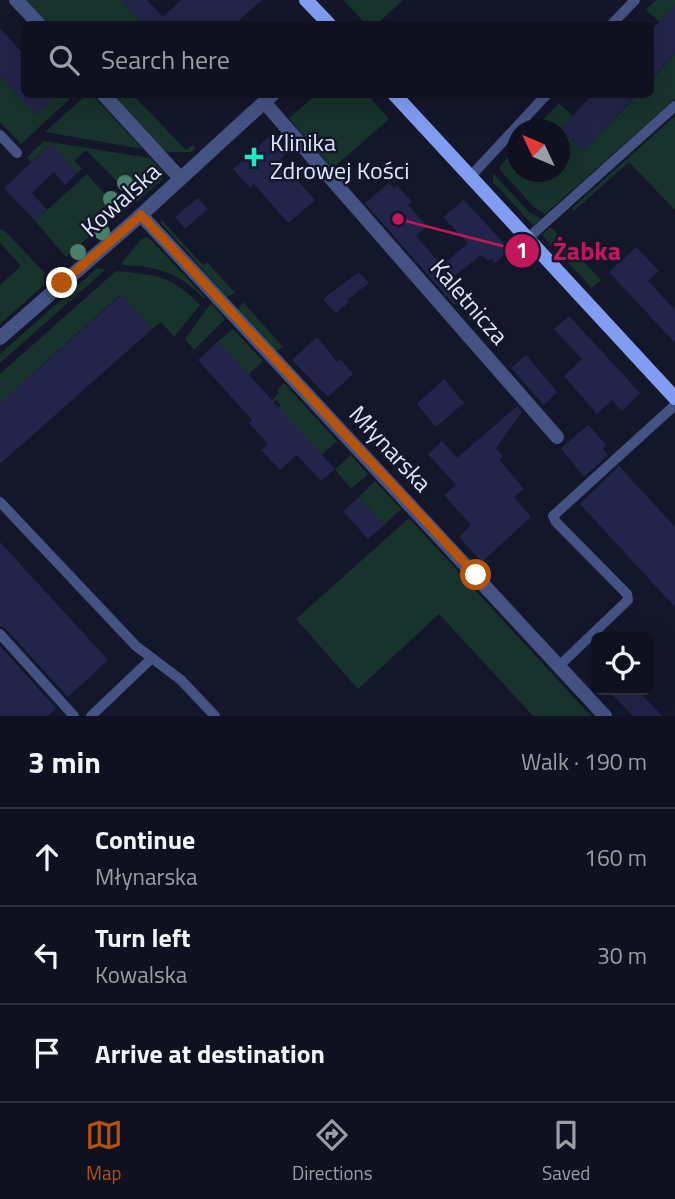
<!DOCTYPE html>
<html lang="en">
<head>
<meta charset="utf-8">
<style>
	body { margin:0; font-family:"Titillium Web",sans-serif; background:#181929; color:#f1f3f6 }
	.controls { position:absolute; right:21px; bottom:21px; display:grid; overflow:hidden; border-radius:10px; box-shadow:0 7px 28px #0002 }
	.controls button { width:63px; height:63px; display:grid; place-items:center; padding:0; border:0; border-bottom:2px solid #2f303e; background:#0f1020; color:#f1f3f6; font:35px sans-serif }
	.compass { position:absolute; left:507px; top:119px; width:63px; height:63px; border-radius:50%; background:#0f1020; box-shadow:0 7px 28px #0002; rotate:314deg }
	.stop { position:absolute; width:21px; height:21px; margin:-16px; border:5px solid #b45309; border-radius:50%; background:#fff }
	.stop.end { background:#b45309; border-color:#fff; box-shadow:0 2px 7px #0008 }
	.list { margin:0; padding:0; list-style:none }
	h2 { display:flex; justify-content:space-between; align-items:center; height:91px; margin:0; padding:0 28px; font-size:30px }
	h2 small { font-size:23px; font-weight:400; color:#9b9da5 }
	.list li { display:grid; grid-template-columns:46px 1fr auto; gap:21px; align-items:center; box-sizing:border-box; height:98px; padding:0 28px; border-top:2px solid #2f303e }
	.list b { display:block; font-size:26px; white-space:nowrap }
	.list p { margin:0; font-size:23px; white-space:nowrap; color:#9b9da5 }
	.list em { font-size:23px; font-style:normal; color:#9b9da5 }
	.icon { flex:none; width:38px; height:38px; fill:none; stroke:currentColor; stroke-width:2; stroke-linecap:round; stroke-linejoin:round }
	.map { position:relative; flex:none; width:675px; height:716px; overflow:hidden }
	.search { position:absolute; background:#0f1020; box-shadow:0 7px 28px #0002; left:21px; right:21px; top:21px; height:77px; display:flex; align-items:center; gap:18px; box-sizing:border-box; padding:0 24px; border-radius:10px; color:#9b9da5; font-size:26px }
	.sheet { height:385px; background:#0f1020 }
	nav { display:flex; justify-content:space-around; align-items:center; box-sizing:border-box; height:98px; border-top:2px solid #2f303e; background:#0f1020; font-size:19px; color:#9b9da5 }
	nav a { display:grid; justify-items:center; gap:4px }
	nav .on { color:#b45309 }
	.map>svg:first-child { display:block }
	.green { fill:#17332b }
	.building { fill:#222549 }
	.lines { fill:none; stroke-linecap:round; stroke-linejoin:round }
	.lane { stroke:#445384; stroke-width:10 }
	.street { stroke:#445384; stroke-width:14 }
	.secondary { stroke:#809df2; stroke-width:14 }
	.tree { fill:#47806b }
	.route { stroke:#b45309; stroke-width:9 }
	.poi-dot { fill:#1fe9c5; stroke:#14162a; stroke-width:2.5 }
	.labels { text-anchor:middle; stroke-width:5; stroke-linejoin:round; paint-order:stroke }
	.poi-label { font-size:24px; fill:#e0e4fc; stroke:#14162a; text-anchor:start }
	.street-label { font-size:24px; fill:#e0e4fc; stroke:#14162a }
	.leader { fill:none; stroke:#c2185b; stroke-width:2.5 }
	.callout-dot { fill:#c2185b; stroke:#14162a; stroke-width:2.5 }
	.mark-label { font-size:21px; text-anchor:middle; font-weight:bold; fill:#fff }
	.callout-label { font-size:26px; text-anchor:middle; font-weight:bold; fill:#c2185b; stroke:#14162a; stroke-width:5; stroke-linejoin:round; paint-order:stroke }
</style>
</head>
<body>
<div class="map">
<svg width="675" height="716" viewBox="0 0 675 716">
	<rect width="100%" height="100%" fill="#14162a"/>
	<g class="green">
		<path d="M 24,0 L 121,0 L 144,24 L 47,24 Z"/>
		<path d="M 343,0 L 403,0 L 377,24 L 366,24 Z"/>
		<path d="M 656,0 L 675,0 L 675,6 L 660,22 L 646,10 Z"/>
		<path d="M 675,54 L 675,99 L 545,214 L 534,207 L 500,170 L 500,166 L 517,147 L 518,172 L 560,172 L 560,130 L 534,129 L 559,103 L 573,116 L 560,129 L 584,151 L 637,95 L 650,94 L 651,80 Z"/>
		<path d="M 0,76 L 36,114 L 57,95 L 74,95 L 21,144 L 0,122 Z"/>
		<path d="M 367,94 L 389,119 L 332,169 L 289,118 L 316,95 Z"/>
		<path d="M 86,95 L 92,95 L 143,149 L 45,132 Z"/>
		<path d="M 110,95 L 133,95 L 186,150 L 193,145 L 196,148 L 191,152 L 163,152 Z"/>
		<path d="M 675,116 L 675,210 L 629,162 L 574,211 L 572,208 Z"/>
		<path d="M 44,141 L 150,158 L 164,172 L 163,178 L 137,202 L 86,150 L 74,161 L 82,169 L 77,173 L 51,144 L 31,162 L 27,157 Z"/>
		<path d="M 493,173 L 529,212 L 542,219 L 533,225 L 493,182 Z"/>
		<path d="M 87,174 L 119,210 L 66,257 L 35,221 Z"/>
		<path d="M 162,220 L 203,265 L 207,262 L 235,293 L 227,297 L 160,222 Z"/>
		<path d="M 551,227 L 601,280 L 592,288 L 542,235 Z"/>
		<path d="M 0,229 L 5,231 L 44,272 L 44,285 L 0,324 L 0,285 L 21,266 L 0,243 Z"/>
		<path d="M 146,237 L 151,240 L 205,297 L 204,299 C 179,272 158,267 123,265 L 122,263 L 141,239 Z"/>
		<path d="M 97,268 L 105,270 L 0,363 L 0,354 Z"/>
		<path d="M 116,271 C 156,275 170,274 200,305 L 174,337 L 161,322 L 152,329 L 121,294 L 0,403 L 0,374 Z"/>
		<path d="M 243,302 L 283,347 L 276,351 L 238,309 Z"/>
		<path d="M 211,303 L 225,319 L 194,350 L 185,339 Z"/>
		<path d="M 233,329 L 263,361 L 248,375 L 218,341 Z"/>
		<path d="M 284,383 L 337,441 L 321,455 L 278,408 L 281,405 L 276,400 L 273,403 L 271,401 L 279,393 L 277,390 Z"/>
		<path d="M 351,455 L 368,474 L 351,489 L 335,469 Z"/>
		<path d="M 375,481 L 401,509 L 384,525 L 359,497 Z"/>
		<path d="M 409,518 L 591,716 L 533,716 L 439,614 L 358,689 L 296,619 Z"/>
	</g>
	<g class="building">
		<path d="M 121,0 L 147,0 L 163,17 L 181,0 L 262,0 L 235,24 L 144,24 Z"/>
		<path d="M 675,6 L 675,54 L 650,80 L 650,32 Z"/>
		<path d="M 0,28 L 24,55 L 24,94 L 57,94 L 36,115 L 0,76 Z"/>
		<path d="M 593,94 L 637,94 L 584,151 L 560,129 Z"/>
		<path d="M 271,135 L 286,153 L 279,160 L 315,200 L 288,223 L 254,184 L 250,188 L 233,169 Z"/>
		<path d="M 51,144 L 77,173 L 65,185 L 54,172 L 32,193 L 47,210 L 35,221 L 4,188 Z"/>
		<path d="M 389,183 L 394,188 L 397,185 L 412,202 L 408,205 L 427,226 L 416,236 L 442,266 L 468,243 L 443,217 L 464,200 L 510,250 L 495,263 L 491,258 L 488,261 L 481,255 L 453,277 L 467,294 L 454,305 L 365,203 Z"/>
		<path d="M 198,198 L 208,209 L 185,229 L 175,217 Z"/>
		<path d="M 636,247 L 659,271 L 648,281 L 675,310 L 675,343 L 609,272 Z"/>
		<path d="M 359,272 L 369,283 L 347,300 L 349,302 L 336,313 L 323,299 Z"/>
		<path d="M 122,294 L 152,329 L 0,464 L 0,403 Z"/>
		<path d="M 569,316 L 640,393 L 622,411 L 612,400 L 597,414 L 564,376 L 582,359 L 554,329 Z"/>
		<path d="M 317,337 L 337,362 L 340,359 L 353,374 L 328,397 L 292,360 Z"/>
		<path d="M 218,341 L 335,469 L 321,481 L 297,455 L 280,470 L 261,450 L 268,444 L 249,423 L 252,420 L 198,360 Z"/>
		<path d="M 526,355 L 557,392 L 544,405 L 511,368 Z"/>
		<path d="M 444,379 L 464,403 L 436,427 L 417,404 Z"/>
		<path d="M 517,406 L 522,412 L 496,448 L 503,456 L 499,459 L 524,489 L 514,497 L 531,517 L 482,562 L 459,537 L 471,525 L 444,495 L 456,485 L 428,454 L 442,441 L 457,458 Z"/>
		<path d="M 588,425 L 606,445 L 603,449 L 608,455 L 584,477 L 561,448 Z"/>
		<path d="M 619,466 L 675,527 L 675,607 L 580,504 Z"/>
		<path d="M 359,497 L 384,525 L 368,539 L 343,511 Z"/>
		<path d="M 0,542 L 108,660 L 68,697 L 6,629 L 0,626 Z"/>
		<path d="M 0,646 L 56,708 L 48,716 L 0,716 Z"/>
		<path d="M 608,690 L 637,690 L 662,716 L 633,716 Z"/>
	</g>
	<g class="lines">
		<g class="lane">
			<path d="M 612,24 L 635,0"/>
			<path d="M 0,135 L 17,153"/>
			<path d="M 470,177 L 547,94"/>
			<path d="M 527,239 L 675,106"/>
			<path d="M 0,502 L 136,646 L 181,680 L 215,716"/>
			<path d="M 0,634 L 74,716"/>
			<path d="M 559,666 L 628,600 L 627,594 L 556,522 L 553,516 L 675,405"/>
			<path d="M 91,716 L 152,658"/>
		</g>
		<g class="street">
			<path d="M 16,0 L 39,24"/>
			<path d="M 103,94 L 180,178"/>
			<path d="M 264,102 L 557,437"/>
			<path d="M 141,215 L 605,716"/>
			<path d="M 0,338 L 141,215 L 273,94"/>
		</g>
		<g class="secondary">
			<path d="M 306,0 L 329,24"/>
			<path d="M 394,94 L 675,398"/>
		</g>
	</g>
	<g class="tree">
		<circle cx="125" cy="183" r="8"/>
		<circle cx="111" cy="199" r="8"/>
		<circle cx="102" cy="232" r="8"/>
		<circle cx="78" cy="252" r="8"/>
	</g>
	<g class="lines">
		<path class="route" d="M 62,283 L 141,215 L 476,575"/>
	</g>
	<path class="poi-dot" d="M250.5 146.5h7v7h7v7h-7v7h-7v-7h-7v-7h7z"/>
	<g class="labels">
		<g class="poi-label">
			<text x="270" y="151">Klinika<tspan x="270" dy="28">Zdrowej Kości</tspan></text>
		</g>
		<g class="street-label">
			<text transform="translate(121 200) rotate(-42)" y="8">Kowalska</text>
			<text transform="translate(469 302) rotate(49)" y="8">Kaletnicza</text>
			<text transform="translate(390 449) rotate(47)" y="8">Młynarska</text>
		</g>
	</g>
	<path class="leader" d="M398 219L522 251"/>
	<g class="callout-dot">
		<circle cx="398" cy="219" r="7"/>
		<circle cx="522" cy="251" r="18"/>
	</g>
	<g class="mark-label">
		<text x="522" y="258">1</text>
	</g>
	<g class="callout-label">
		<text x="587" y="260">Żabka</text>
	</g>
</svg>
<div class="controls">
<button><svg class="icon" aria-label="locate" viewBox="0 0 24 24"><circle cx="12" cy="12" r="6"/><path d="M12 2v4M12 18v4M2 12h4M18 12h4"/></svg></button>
</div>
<svg class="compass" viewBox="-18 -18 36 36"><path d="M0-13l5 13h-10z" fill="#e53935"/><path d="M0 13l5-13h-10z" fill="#9b9da5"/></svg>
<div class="stop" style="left:476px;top:575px"></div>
<div class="stop end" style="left:62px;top:283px"></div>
<div class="search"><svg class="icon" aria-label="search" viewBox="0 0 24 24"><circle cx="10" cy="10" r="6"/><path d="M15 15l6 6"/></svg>Search here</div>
</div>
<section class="sheet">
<h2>3 min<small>Walk · 190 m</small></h2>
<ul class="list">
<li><svg class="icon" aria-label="ahead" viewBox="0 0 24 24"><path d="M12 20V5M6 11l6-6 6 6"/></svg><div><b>Continue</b><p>Młynarska</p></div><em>160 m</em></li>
<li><svg class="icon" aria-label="left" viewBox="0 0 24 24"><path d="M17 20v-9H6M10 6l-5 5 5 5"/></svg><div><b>Turn left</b><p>Kowalska</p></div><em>30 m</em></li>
<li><svg class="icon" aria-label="arrive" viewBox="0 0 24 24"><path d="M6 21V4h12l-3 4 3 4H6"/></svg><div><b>Arrive at destination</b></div></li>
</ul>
</section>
<nav>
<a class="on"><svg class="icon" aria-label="map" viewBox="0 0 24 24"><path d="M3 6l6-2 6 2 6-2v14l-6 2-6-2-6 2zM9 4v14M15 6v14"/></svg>Map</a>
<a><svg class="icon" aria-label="directions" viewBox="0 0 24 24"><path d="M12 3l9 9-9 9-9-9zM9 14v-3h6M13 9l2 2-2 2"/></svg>Directions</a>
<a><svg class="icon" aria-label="saved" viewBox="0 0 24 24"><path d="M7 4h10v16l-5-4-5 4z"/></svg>Saved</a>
</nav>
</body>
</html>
